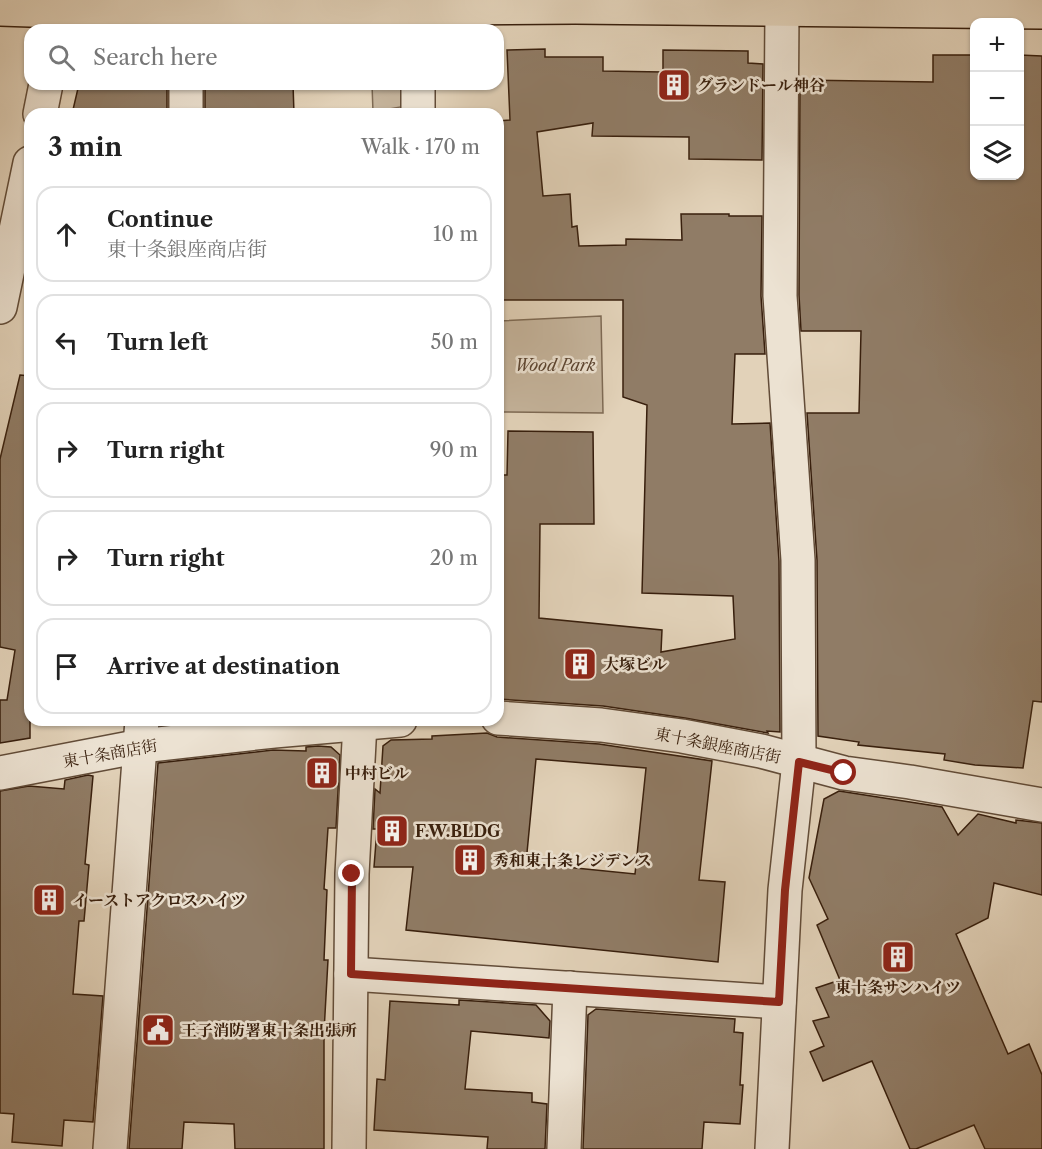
<!DOCTYPE html>
<html lang="en">
<head>
<meta charset="utf-8">
<style>
	body { margin:0; font-family:"Libre Caslon Text","Noto Serif JP",serif; background:#f2f2f2; color:#222 }
	.controls { position:absolute; right:18px; top:18px; display:grid; overflow:hidden; border-radius:12px; box-shadow:0 2px 4px #0004 }
	.controls button { width:54px; height:54px; display:grid; place-items:center; padding:0; border:0; border-bottom:2px solid #e0e0e0; background:#fff; color:#222; font:30px sans-serif }
	.stop { position:absolute; width:18px; height:18px; margin:-14px; border:4px solid #8f2418; border-radius:50%; background:#fff }
	.stop.end { background:#8f2418; border-color:#fff; box-shadow:0 2px 6px #0008 }
	.list { margin:0; padding:0; list-style:none }
	h2 { display:flex; justify-content:space-between; align-items:center; height:78px; margin:0; padding:0 24px; font-size:26px }
	h2 small { font-size:20px; font-weight:400; color:#767676 }
	.list li { display:grid; grid-template-columns:39px 1fr auto; gap:18px; align-items:center; box-sizing:border-box; height:96px; margin:0 12px 12px; padding:0 12px; border:2px solid #e0e0e0; border-radius:18px }
	.list b { display:block; font-size:22px; white-space:nowrap }
	.list p { margin:0; font-size:20px; white-space:nowrap; color:#767676 }
	.list em { font-size:20px; font-style:normal; color:#767676 }
	.icon { flex:none; width:33px; height:33px; fill:none; stroke:currentColor; stroke-width:2; stroke-linecap:round; stroke-linejoin:round }
	.map { position:relative; flex:none; width:1042px; height:1149px; overflow:hidden }
	.search { position:absolute; background:#fff; box-shadow:0 2px 4px #0004; left:24px; top:24px; width:480px; height:66px; display:flex; align-items:center; gap:15px; box-sizing:border-box; padding:0 21px; border-radius:18px; color:#767676; font-size:22px }
	.panel { position:absolute; background:#fff; box-shadow:0 2px 4px #0004; left:24px; top:108px; width:480px; height:618px; border-radius:18px }
	.map>svg:first-child { display:block }
	.green { fill:#c5b49c; stroke:#7e6a54; stroke-width:1.5 }
	.building { fill:#907c66; stroke:#381f0d; stroke-width:1.5; fill-rule:evenodd }
	.lines { fill:none; stroke-linecap:round; stroke-linejoin:round }
	.minor-casing { stroke:#624c38; stroke-width:36 }
	.major-casing { stroke:#381f0d; stroke-width:36 }
	.minor { stroke:#ece2d2; stroke-width:33 }
	.major { stroke:#e2d2b9; stroke-width:33 }
	.route { stroke:#8f2418; stroke-width:8 }
	.labels { text-anchor:middle; stroke-width:5; stroke-linejoin:round; paint-order:stroke }
	.poi-label { font-size:16px; font-weight:bold; fill:#381f0d; stroke:#ece2d2; text-anchor:start }
	.park-label { font-size:16px; font-style:italic; fill:#5b4431; stroke:#ece2d2 }
	.street-label { font-size:16px; fill:#381f0d; stroke:#ece2d2 }
</style>
</head>
<body>
<div class="map">
<svg width="1042" height="1149" viewBox="0 0 1042 1149">
	<rect width="100%" height="100%" fill="#e2d2b9"/>
	<filter id="stains"><feTurbulence type="fractalNoise" baseFrequency=".00333" numOctaves="4"/><feColorMatrix values="0 0 0 0 .2 0 0 0 0 .09 0 0 0 0 .02 0 0 0 .5 -.17"/></filter>
	<radialGradient id="worn" r=".72"><stop offset=".6" stop-color="#630" stop-opacity="0"/><stop offset="1" stop-color="#630" stop-opacity=".3"/></radialGradient>
	<g class="green">
		<path d="M 372,84 L 405,84 L 406,106 L 373,112 Z"/>
		<path d="M 601,316 L 603,413 L 498,412 L 498,321 Z"/>
	</g>
	<g class="building">
		<path d="M 545,49 L 545,57 L 603,57 L 603,71 L 663,72 L 663,50 L 748,51 L 748,63 L 763,64 L 762,160 L 689,159 L 689,137 L 592,136 L 593,123 L 537,132 L 543,196 L 570,194 L 572,227 L 577,226 L 579,246 L 626,245 L 626,239 L 682,240 L 681,214 L 729,214 L 729,216 L 762,216 L 761,296 L 765,354 L 735,354 L 732,424 L 770,423 L 779,561 L 780,732 L 767,731 L 768,733 L 685,718 L 603,706 L 498,699 L 498,475 L 507,475 L 508,431 L 593,432 L 594,524 L 540,524 L 539,618 L 662,630 L 661,652 L 735,639 L 733,596 L 642,593 L 647,405 L 623,397 L 623,300 L 498,300 L 498,121 L 510,120 L 507,50 Z"/>
		<path d="M 933,55 L 975,55 L 975,176 L 1020,176 L 1020,55 L 1042,56 L 1042,702 L 1033,701 L 1023,768 L 975,765 L 944,760 L 945,754 L 858,745 L 859,742 L 818,736 L 817,560 L 807,413 L 859,413 L 861,331 L 801,331 L 799,295 L 800,80 L 933,82 Z"/>
		<path d="M 79,84 L 167,84 L 167,114 L 72,114 Z"/>
		<path d="M 205,84 L 293,84 L 294,114 L 205,114 Z"/>
		<path d="M 20,375 L 30,376 L 30,738 L 0,743 L 0,700 L 7,700 L 15,650 L 0,647 L 0,459 Z"/>
		<path d="M 487,733 L 497,737 L 599,744 L 712,761 L 699,880 L 725,882 L 718,962 L 406,930 L 413,867 L 374,867 L 377,829 L 373,829 L 375,789 L 380,793 L 383,746 L 391,740 L 432,739 L 432,736 ZM 536,759 L 646,768 L 635,874 L 526,863 Z"/>
		<path d="M 318,746 L 331,747 L 340,755 L 336,828 L 328,828 L 324,889 L 327,890 L 324,960 L 328,960 L 324,1032 L 324,1149 L 235,1149 L 234,1124 L 184,1122 L 182,1149 L 129,1149 L 158,763 L 273,750 L 306,751 L 306,747 Z"/>
		<path d="M 88,775 L 93,776 L 85,864 L 89,865 L 84,921 L 79,921 L 73,994 L 103,996 L 93,1122 L 64,1120 L 62,1146 L 12,1142 L 14,1114 L 0,1113 L 0,791 L 29,786 L 64,789 L 65,780 Z"/>
		<path d="M 839,791 L 942,807 L 958,835 L 978,814 L 1016,823 L 1016,820 L 1042,823 L 1042,895 L 994,883 L 988,918 L 956,934 L 1008,1054 L 1029,1044 L 1042,1075 L 1042,1149 L 985,1149 L 974,1125 L 916,1149 L 910,1149 L 872,1061 L 823,1081 L 810,1052 L 824,1046 L 813,1021 L 829,1017 L 816,988 L 840,980 L 817,925 L 828,919 L 809,878 L 824,799 Z"/>
		<path d="M 459,1000 L 536,1005 L 550,1021 L 549,1038 L 471,1031 L 465,1089 L 532,1093 L 532,1102 L 547,1104 L 545,1149 L 487,1149 L 488,1137 L 374,1130 L 377,1079 L 385,1080 L 390,1001 L 459,1005 Z"/>
		<path d="M 596,1009 L 735,1019 L 734,1032 L 743,1033 L 740,1085 L 743,1085 L 740,1124 L 704,1122 L 702,1149 L 583,1149 L 588,1015 Z"/>
	</g>
	<g class="lines">
		<defs>
			<g id="minor">
				<path d="M 186,84 L 186,114"/>
				<path d="M 418,84 L 418,114"/>
				<path d="M 40,114 L 46,84"/>
				<path d="M 0,307 L 30,163"/>
				<path d="M 498,718 L 601,725 L 682,736 L 761,751 L 844,773 L 910,782 L 1042,805"/>
				<path d="M 0,773 L 141,746 L 274,731 L 400,720"/>
				<path d="M 351,974 L 779,1002"/>
				<path d="M 110,1149 L 142,720"/>
				<path d="M 349,1149 L 352,874 L 360,723"/>
				<path d="M 564,1149 L 570,988"/>
				<path d="M 772,1149 L 785,890 L 799,762 L 798,560 L 780,296 L 782,10"/>
			</g>
			<path id="major" d="M 0,9 L 59,11 L 575,7 L 1042,12"/>
		</defs>
		<use href="#minor" class="minor-casing"/>
		<use href="#major" class="major-casing"/>
		<use href="#minor" class="minor"/>
		<use href="#major" class="major"/>
	</g>
	<g class="lines">
		<path class="route" d="M 352,874 L 351,974 L 779,1002 L 785,890 L 799,762 L 844,773"/>
	</g>
	<defs>
		<symbol id="building-square" viewBox="-11 -11 22 22"><rect x="-9" y="-9" width="18" height="18" rx="4" fill="#8f2418" stroke="#ece2d2"/><path d="M-4-6H4V6H1V3H-1V6H-4ZM-2.5-4.3h1.7v1.8h-1.7ZM.8-4.3h1.7v1.8H.8ZM-2.5-1h1.7V.8h-1.7ZM.8-1h1.7V.8H.8Z" fill="#fff"/></symbol>
		<symbol id="civic-square" viewBox="-11 -11 22 22"><rect x="-9" y="-9" width="18" height="18" rx="4" fill="#8f2418" stroke="#ece2d2"/><path d="M-.6-6.5H3V-4.5H.6V-3L4-1V1h2V6H-6V1h2V-1L-.6-3ZM-1.2 2.5V6h2.4V2.5Z" fill="#fff"/></symbol>
	</defs>
	<g fill-rule="evenodd">
		<use href="#building-square" x="655" y="66" width="38" height="38"/>
		<use href="#building-square" x="561" y="645" width="38" height="38"/>
		<use href="#building-square" x="303" y="754" width="38" height="38"/>
		<use href="#building-square" x="373" y="812" width="38" height="38"/>
		<use href="#building-square" x="451" y="841" width="38" height="38"/>
		<use href="#building-square" x="30" y="881" width="38" height="38"/>
		<use href="#building-square" x="879" y="938" width="38" height="38"/>
		<use href="#civic-square" x="139" y="1011" width="38" height="38"/>
	</g>
	<g class="labels">
		<g class="poi-label">
			<text x="697" y="91">グランドール神谷</text>
			<text x="603" y="670">大塚ビル</text>
			<text x="345" y="779">中村ビル</text>
			<text x="415" y="837">F.W.BLDG</text>
			<text x="493" y="866">秀和東十条レジデンス</text>
			<text x="72" y="906">イーストアクロスハイツ</text>
			<text x="898" y="993" text-anchor="middle">東十条サンハイツ</text>
			<text x="181" y="1036">王子消防署東十条出張所</text>
		</g>
		<g class="park-label">
			<text x="555" y="371">Wood Park</text>
		</g>
		<g class="street-label">
			<text transform="translate(718 745) rotate(11)" y="6">東十条銀座商店街</text>
			<text transform="translate(110 753) rotate(-10)" y="6">東十条商店街</text>
		</g>
	</g>
	<rect width="100%" height="100%" filter="url(#stains)"/>
	<rect width="100%" height="100%" fill="url(#worn)"/>
</svg>
<div class="controls">
<button>+</button>
<button>−</button>
<button><svg class="icon" aria-label="layers" viewBox="0 0 24 24"><path d="M12 4l9 5-9 5-9-5zM3 14l9 5 9-5"/></svg></button>
</div>
<div class="stop" style="left:844px;top:773px"></div>
<div class="stop end" style="left:352px;top:874px"></div>
<div class="search"><svg class="icon" aria-label="search" viewBox="0 0 24 24"><circle cx="10" cy="10" r="6"/><path d="M15 15l6 6"/></svg>Search here</div>
<section class="panel">
<h2>3 min<small>Walk · 170 m</small></h2>
<ul class="list">
<li><svg class="icon" aria-label="ahead" viewBox="0 0 24 24"><path d="M12 20V5M6 11l6-6 6 6"/></svg><div><b>Continue</b><p>東十条銀座商店街</p></div><em>10 m</em></li>
<li><svg class="icon" aria-label="left" viewBox="0 0 24 24"><path d="M17 20v-9H6M10 6l-5 5 5 5"/></svg><div><b>Turn left</b></div><em>50 m</em></li>
<li><svg class="icon" aria-label="right" viewBox="0 0 24 24"><path d="M7 20v-9h11M14 6l5 5-5 5"/></svg><div><b>Turn right</b></div><em>90 m</em></li>
<li><svg class="icon" aria-label="right" viewBox="0 0 24 24"><path d="M7 20v-9h11M14 6l5 5-5 5"/></svg><div><b>Turn right</b></div><em>20 m</em></li>
<li><svg class="icon" aria-label="arrive" viewBox="0 0 24 24"><path d="M6 21V4h12l-3 4 3 4H6"/></svg><div><b>Arrive at destination</b></div></li>
</ul>
</section>
</div>
</body>
</html>
